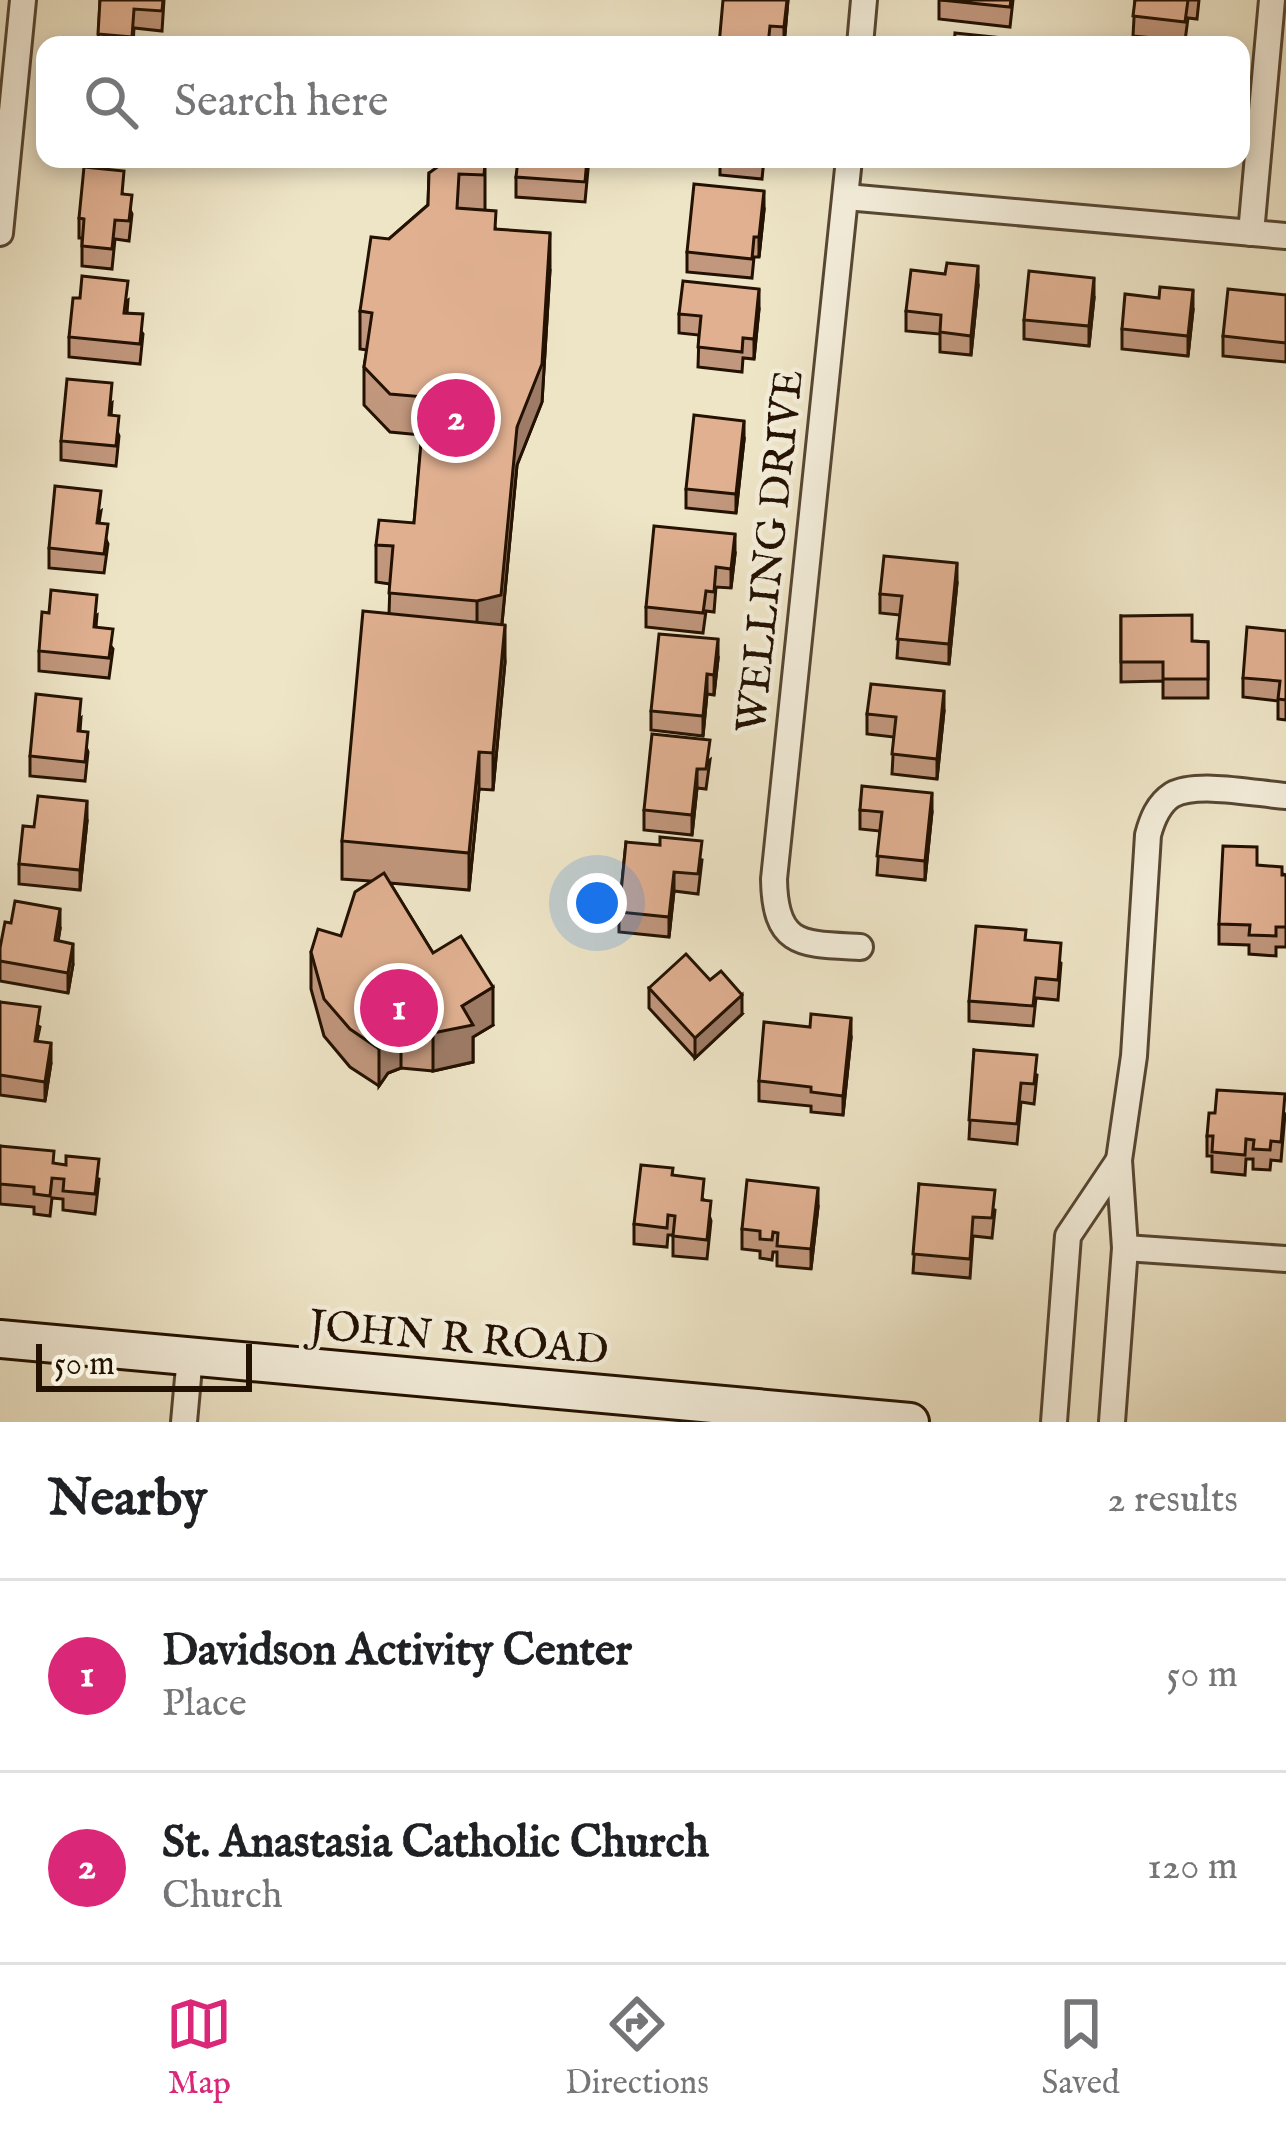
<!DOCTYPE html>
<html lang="en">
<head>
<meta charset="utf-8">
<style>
	body { margin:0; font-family:"IM FELL English",serif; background:#f6f6f6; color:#202124 }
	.scale { position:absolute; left:36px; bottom:30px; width:216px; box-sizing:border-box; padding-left:12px; border:6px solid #231101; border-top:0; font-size:33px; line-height:42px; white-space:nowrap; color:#231101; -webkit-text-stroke:9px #f4eedb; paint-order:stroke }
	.you { position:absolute; left:597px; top:903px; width:42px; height:42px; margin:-30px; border:9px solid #fff; border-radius:50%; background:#1a73e8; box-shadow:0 0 0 18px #1a73e833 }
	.badge { display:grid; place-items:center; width:78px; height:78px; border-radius:50%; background:#db2777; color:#fff; font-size:39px; font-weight:700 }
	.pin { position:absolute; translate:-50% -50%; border:6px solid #fff; box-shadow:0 3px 12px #0006 }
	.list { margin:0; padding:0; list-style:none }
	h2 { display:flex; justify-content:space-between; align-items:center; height:156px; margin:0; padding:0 48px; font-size:51px }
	h2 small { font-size:39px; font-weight:400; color:#757577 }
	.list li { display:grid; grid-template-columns:78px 1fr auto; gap:36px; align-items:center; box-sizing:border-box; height:192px; padding:0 48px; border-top:3px solid #e0e0e0 }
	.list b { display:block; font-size:45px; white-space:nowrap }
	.list p { margin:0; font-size:39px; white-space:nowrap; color:#757577 }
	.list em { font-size:39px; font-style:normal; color:#757577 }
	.icon { flex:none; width:66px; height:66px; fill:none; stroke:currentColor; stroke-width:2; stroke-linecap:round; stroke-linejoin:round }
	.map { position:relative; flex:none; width:1286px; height:1422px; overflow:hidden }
	.search { position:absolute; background:#fff; box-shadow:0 6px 18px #0003; left:36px; right:36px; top:36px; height:132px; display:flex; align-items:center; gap:30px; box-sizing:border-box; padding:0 42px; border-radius:24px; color:#757577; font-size:45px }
	.sheet { height:540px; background:#fff }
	nav { display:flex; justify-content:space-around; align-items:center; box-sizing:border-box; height:168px; border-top:3px solid #e0e0e0; background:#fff; font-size:33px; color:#757577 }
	nav a { display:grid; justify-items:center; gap:6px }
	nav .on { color:#db2777 }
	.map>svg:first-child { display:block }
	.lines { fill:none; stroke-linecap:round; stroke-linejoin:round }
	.street-casing { stroke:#564632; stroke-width:30 }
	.secondary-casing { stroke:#231101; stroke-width:42 }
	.street { stroke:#f4eedb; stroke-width:24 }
	.secondary { stroke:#f4eedb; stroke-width:36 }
	.wall { fill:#c1977d; stroke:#231101; stroke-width:3 }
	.shaded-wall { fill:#9d7b66; stroke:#231101; stroke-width:3 }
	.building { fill:#e0b091; stroke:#231101; stroke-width:3 }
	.labels { text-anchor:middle; stroke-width:9; stroke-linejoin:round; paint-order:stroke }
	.street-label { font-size:42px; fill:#231101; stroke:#f4eedb }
</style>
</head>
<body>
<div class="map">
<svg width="1286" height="1422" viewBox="0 0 1286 1422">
	<rect width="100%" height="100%" fill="#eee5c7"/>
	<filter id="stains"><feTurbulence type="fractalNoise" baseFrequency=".00167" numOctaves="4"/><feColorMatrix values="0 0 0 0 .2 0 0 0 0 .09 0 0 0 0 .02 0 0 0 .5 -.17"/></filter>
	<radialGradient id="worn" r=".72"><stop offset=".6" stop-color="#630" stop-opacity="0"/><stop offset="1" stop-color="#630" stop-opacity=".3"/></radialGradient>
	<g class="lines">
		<defs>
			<g id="street">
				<path d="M 860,45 L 864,0"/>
				<path d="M 849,159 L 774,879 C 775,947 802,944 860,947"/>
				<path d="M 846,197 L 1286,236"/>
				<path d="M 0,233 L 23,0"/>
				<path d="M 1251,233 L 1272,0"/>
				<path d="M 1125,1248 L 1286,1259"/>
				<path d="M 184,1422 L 190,1356"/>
				<path d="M 1054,1422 L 1068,1236 L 1119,1160"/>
				<path d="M 1112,1422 L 1125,1248 L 1119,1160 L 1134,1056 L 1148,835 C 1152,820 1158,804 1172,795 C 1197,781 1257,794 1286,796"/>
			</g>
			<path id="secondary" d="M 0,1339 L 910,1422"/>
		</defs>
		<use href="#street" class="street-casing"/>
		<use href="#secondary" class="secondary-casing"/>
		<use href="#street" class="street"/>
		<use href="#secondary" class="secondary"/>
	</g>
	<g class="wall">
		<path d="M 100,0 L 164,0 L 162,31 L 134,28 L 133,45 L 98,45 Z"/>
		<path d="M 788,0 L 784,45 L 719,45 Z"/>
		<path d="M 939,0 L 1013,0 L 1010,27 L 939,19 Z"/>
		<path d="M 1135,0 L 1199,0 L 1197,19 L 1188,18 L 1185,41 L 1133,36 Z"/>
		<path d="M 589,159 L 585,202 L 516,197 L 516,177 Z"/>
		<path d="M 720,159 L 764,159 L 762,179 L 720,175 Z"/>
		<path d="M 485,163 L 485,210 L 496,229 L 550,270 L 542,402 L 517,465 L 502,624 L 505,662 L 493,790 L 479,789 L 469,890 L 390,883 L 433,953 L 493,1025 L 473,1037 L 473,1062 L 433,1071 L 401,1068 L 388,1073 L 379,1086 L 350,1067 L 324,1036 L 311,989 L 311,952 L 341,936 L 371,881 L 342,879 L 342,841 L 389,614 L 390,584 L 376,582 L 376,545 L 414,523 L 422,435 L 390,432 L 364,405 L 364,367 L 367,350 L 360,349 L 360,311 L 389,239 L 428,205 L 429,173 Z"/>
		<path d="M 123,194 L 132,214 L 129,241 L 115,239 L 112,269 L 82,266 L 82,238 L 79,238 L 79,218 Z"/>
		<path d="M 764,210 L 759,257 L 754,257 L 752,278 L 687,272 L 687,252 Z"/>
		<path d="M 978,286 L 971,355 L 940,352 L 940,334 L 906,331 L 906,311 Z"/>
		<path d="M 1286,295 L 1286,362 L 1223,356 L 1223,336 Z"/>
		<path d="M 1094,298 L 1089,346 L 1024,339 L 1024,320 Z"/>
		<path d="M 128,300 L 127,313 L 143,334 L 140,364 L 69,357 L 69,337 Z"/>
		<path d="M 759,309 L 754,359 L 743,358 L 742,372 L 698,367 L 699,335 L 679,333 L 679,314 Z"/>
		<path d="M 1193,310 L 1188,356 L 1122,349 L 1122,329 Z"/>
		<path d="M 112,403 L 111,416 L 119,436 L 116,466 L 61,460 L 61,441 Z"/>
		<path d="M 744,440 L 736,513 L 686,508 L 686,489 Z"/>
		<path d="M 101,511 L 99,523 L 108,544 L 104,573 L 49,568 L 49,548 Z"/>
		<path d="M 735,554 L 731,588 L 716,587 L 714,612 L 706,611 L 703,633 L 646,627 L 646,607 Z"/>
		<path d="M 957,583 L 949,664 L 897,658 L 900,615 L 880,613 L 880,594 Z"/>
		<path d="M 97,615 L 96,627 L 113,649 L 109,678 L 39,671 L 39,651 Z"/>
		<path d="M 1121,616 L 1192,641 L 1208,642 L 1208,698 L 1163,698 L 1163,681 L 1121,682 Z"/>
		<path d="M 1286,631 L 1286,720 L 1278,719 L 1278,701 L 1243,697 L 1243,678 Z"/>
		<path d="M 718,659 L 714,695 L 707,694 L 703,736 L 651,730 L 651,711 Z"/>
		<path d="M 944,711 L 937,779 L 892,774 L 894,737 L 867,734 L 867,714 Z"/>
		<path d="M 81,718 L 80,731 L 88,752 L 85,781 L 30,776 L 30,756 Z"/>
		<path d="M 710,760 L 706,789 L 697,788 L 692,835 L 644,830 L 644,810 Z"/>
		<path d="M 860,810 L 932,812 L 925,880 L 877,875 L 880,831 L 860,829 Z"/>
		<path d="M 87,821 L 80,890 L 19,884 L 19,864 L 34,827 Z"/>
		<path d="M 626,842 L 702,860 L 698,894 L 674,891 L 669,937 L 619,932 L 619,912 Z"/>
		<path d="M 1257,865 L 1286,875 L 1286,947 L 1276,947 L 1276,956 L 1249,954 L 1249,945 L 1219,944 L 1219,924 Z"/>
		<path d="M 60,929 L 58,941 L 73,964 L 68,993 L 0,981 L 0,948 Z"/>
		<path d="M 1026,941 L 1061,963 L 1058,1000 L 1036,998 L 1033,1026 L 969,1021 L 969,1001 Z"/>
		<path d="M 649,988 L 742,1014 L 695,1058 L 649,1008 Z"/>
		<path d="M 0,1002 L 40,1027 L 37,1041 L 51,1063 L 45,1101 L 0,1095 Z"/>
		<path d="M 851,1038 L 843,1115 L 811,1112 L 811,1106 L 759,1101 L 759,1081 Z"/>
		<path d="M 974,1050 L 1037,1075 L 1034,1104 L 1021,1102 L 1017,1144 L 969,1139 Z"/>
		<path d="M 1285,1114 L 1281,1161 L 1271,1160 L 1270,1170 L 1253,1169 L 1253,1159 L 1246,1159 L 1245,1175 L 1212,1172 L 1212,1156 L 1207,1156 L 1207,1136 Z"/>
		<path d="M 0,1146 L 99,1179 L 95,1214 L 63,1210 L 63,1199 L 52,1198 L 50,1216 L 34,1214 L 34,1207 L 0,1204 Z"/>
		<path d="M 673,1175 L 704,1200 L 711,1221 L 707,1259 L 673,1256 L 673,1235 L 668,1235 L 667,1247 L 634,1244 L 634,1224 Z"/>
		<path d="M 919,1184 L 995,1210 L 992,1238 L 973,1236 L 970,1278 L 913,1273 Z"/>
		<path d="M 818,1207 L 811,1269 L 777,1266 L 777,1252 L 773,1252 L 772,1260 L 760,1258 L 760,1251 L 742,1249 L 742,1229 Z"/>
	</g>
	<g class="shaded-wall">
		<path d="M 787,0 L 788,0 L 784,45 L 784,27 Z"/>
		<path d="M 764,191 L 764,210 L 759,257 L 759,237 Z"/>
		<path d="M 550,233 L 550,270 L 542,402 L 517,465 L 501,633 L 477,638 L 477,601 L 517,427 Z"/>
		<path d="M 978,266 L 978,286 L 971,355 L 971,336 Z"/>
		<path d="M 1094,278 L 1094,298 L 1089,346 L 1089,326 Z"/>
		<path d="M 759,289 L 759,309 L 754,359 L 754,339 Z"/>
		<path d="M 1193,290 L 1193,310 L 1188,356 L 1188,336 Z"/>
		<path d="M 744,421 L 744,440 L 736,513 L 736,494 Z"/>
		<path d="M 735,534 L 735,554 L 731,588 L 731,569 Z"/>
		<path d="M 957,563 L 957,583 L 949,664 L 949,644 Z"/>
		<path d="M 505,625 L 505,662 L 493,790 L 493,753 Z"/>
		<path d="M 718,639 L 718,659 L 714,695 L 714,675 Z"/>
		<path d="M 707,674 L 707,694 L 703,736 L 703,716 Z"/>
		<path d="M 944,691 L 944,711 L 937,779 L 937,759 Z"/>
		<path d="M 479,752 L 479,789 L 469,890 L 469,853 Z"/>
		<path d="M 697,769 L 697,788 L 692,835 L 692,815 Z"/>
		<path d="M 932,793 L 932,812 L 925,880 L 925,861 Z"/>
		<path d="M 87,801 L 87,821 L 80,890 L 80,870 Z"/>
		<path d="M 674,872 L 674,891 L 669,937 L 669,917 Z"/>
		<path d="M 60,909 L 60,929 L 55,960 L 55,940 Z"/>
		<path d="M 73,944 L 73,964 L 68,993 L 68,973 Z"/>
		<path d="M 493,987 L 493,1025 L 473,1037 L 473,1062 L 433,1071 L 433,1033 L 462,1006 Z"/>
		<path d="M 742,995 L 742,1014 L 695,1058 L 695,1038 Z"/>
		<path d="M 851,1018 L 851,1038 L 843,1115 L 843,1096 Z"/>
		<path d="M 401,1030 L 401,1068 L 388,1073 L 379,1086 L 379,1049 L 388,1035 Z"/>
		<path d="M 51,1043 L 51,1063 L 45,1101 L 45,1082 Z"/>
		<path d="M 818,1188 L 818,1207 L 811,1269 L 811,1249 Z"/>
	</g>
	<g class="building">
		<path d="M 100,0 L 163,0 L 162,11 L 134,9 L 132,37 L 98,34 Z"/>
		<path d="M 723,0 L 787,0 L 784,27 L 770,26 L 768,45 L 719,45 Z"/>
		<path d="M 941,0 L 1011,0 L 1010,7 Z"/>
		<path d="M 1135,0 L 1188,0 L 1185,22 L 1133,16 Z"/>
		<path d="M 955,33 L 1014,39 L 1014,45 L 954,45 Z"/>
		<path d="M 518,159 L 587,159 L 585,182 L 516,177 Z"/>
		<path d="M 447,160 L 485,163 L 484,175 L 459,174 L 457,208 L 496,211 L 495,229 L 550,233 L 542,364 L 517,427 L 501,595 L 477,601 L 389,593 L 393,546 L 376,545 L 379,520 L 414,523 L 425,397 L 390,394 L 364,367 L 372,313 L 360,311 L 371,237 L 389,239 L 428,205 L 429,173 Z"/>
		<path d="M 84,167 L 124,171 L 122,194 L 132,195 L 129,221 L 115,220 L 112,249 L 82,246 L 84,219 L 79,218 Z"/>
		<path d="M 694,184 L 764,191 L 759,237 L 754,237 L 752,259 L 687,252 Z"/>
		<path d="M 947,263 L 978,266 L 971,336 L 940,332 L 941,315 L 906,311 L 911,270 L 945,274 Z"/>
		<path d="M 1029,271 L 1094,278 L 1089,326 L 1024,320 Z"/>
		<path d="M 82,276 L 128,281 L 124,313 L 143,314 L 140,344 L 69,337 L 73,298 L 80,298 Z"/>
		<path d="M 683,281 L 759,289 L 754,339 L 743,338 L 742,352 L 698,347 L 701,316 L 679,314 Z"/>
		<path d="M 1160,287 L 1193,290 L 1188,336 L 1122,329 L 1125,294 L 1159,298 Z"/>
		<path d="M 1228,289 L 1286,295 L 1286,343 L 1223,336 Z"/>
		<path d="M 67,379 L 112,383 L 109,415 L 119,416 L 116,446 L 61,441 Z"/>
		<path d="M 694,415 L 744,421 L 736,494 L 686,489 Z"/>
		<path d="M 55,486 L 101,491 L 97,523 L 108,524 L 104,554 L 49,548 Z"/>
		<path d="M 654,526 L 735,534 L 731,569 L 716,567 L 714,592 L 706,591 L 703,613 L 646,607 Z"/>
		<path d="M 884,556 L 957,563 L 949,644 L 897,639 L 902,596 L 880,594 Z"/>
		<path d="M 51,590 L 97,595 L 94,627 L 113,629 L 109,658 L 39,651 L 42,612 L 49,613 Z"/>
		<path d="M 363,611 L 505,625 L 493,753 L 479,752 L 469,853 L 342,841 Z"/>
		<path d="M 1192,615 L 1192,641 L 1208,642 L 1208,679 L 1163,679 L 1163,662 L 1121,662 L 1121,616 Z"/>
		<path d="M 1247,627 L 1286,631 L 1286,700 L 1278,699 L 1280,681 L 1243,678 Z"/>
		<path d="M 659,634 L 718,639 L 714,675 L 707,674 L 703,716 L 651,711 Z"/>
		<path d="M 871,684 L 944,691 L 937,759 L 892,754 L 896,717 L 867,714 Z"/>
		<path d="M 36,694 L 81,699 L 78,731 L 88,732 L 85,762 L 30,756 Z"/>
		<path d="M 652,734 L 710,740 L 706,769 L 697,769 L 692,815 L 644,810 Z"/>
		<path d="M 862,786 L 932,793 L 925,861 L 877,856 L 882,812 L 860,810 Z"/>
		<path d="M 38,796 L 87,801 L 80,870 L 19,864 L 23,826 L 34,827 Z"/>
		<path d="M 660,837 L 702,841 L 698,874 L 674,872 L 669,917 L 619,912 L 626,842 L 660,845 Z"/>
		<path d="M 1223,846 L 1257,847 L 1257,865 L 1282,867 L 1282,875 L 1286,875 L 1286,927 L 1276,927 L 1276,936 L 1249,935 L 1250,925 L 1219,924 Z"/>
		<path d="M 384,873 L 433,953 L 461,936 L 493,987 L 462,1006 L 473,1025 L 433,1033 L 401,1030 L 388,1035 L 379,1049 L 350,1029 L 324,999 L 311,952 L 318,929 L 341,936 L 355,892 Z"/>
		<path d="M 15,901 L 60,909 L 55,940 L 73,944 L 68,973 L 0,961 L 0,948 L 5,922 L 11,923 Z"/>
		<path d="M 976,926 L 1026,930 L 1025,940 L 1061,943 L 1058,980 L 1036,978 L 1033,1006 L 969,1001 Z"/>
		<path d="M 686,954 L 710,980 L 721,971 L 742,995 L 695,1038 L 649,988 Z"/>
		<path d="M 0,1002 L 40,1007 L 35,1041 L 51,1043 L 45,1082 L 0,1075 Z"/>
		<path d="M 811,1014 L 851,1018 L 843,1096 L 811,1092 L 811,1087 L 759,1081 L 764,1022 L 810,1027 Z"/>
		<path d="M 974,1050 L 1037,1055 L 1034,1084 L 1021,1083 L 1017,1124 L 969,1120 Z"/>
		<path d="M 1217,1090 L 1285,1094 L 1281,1142 L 1271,1141 L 1270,1150 L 1253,1149 L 1254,1140 L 1246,1139 L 1245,1155 L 1212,1152 L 1213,1136 L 1207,1136 L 1209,1113 L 1215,1113 Z"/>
		<path d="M 0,1146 L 54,1151 L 53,1163 L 66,1165 L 66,1156 L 99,1159 L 95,1194 L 63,1191 L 64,1179 L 52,1178 L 50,1196 L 34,1194 L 34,1187 L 0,1184 Z"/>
		<path d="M 641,1165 L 673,1168 L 672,1175 L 704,1179 L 702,1200 L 711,1201 L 707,1240 L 673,1236 L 675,1216 L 668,1215 L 667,1228 L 634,1224 Z"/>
		<path d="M 747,1180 L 818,1188 L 811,1249 L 777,1246 L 778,1233 L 773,1232 L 772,1240 L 760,1239 L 760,1231 L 742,1229 Z"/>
		<path d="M 919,1184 L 995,1190 L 992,1218 L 973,1217 L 970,1259 L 913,1254 Z"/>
	</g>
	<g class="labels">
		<g class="street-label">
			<text transform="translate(768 551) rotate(-84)" y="15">WELLING DRIVE</text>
			<text transform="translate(459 1336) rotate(5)" y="15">JOHN R ROAD</text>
		</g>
	</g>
	<rect width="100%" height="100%" filter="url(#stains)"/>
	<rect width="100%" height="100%" fill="url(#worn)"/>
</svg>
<div class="scale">50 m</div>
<div class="you"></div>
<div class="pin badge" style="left:399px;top:1008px">1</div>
<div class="pin badge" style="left:456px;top:418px">2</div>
<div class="search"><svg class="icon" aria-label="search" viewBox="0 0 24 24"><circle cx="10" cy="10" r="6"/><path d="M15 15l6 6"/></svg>Search here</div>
</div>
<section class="sheet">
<h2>Nearby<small>2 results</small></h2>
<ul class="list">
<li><span class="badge">1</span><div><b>Davidson Activity Center</b><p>Place</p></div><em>50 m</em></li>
<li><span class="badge">2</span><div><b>St. Anastasia Catholic Church</b><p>Church</p></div><em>120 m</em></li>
</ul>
</section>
<nav>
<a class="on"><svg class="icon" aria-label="map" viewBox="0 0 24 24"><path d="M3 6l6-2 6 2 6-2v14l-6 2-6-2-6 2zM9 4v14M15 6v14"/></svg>Map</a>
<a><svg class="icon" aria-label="directions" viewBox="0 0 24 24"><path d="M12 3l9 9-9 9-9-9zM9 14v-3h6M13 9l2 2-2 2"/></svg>Directions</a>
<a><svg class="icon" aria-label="saved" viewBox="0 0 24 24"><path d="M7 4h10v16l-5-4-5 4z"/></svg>Saved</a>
</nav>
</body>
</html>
